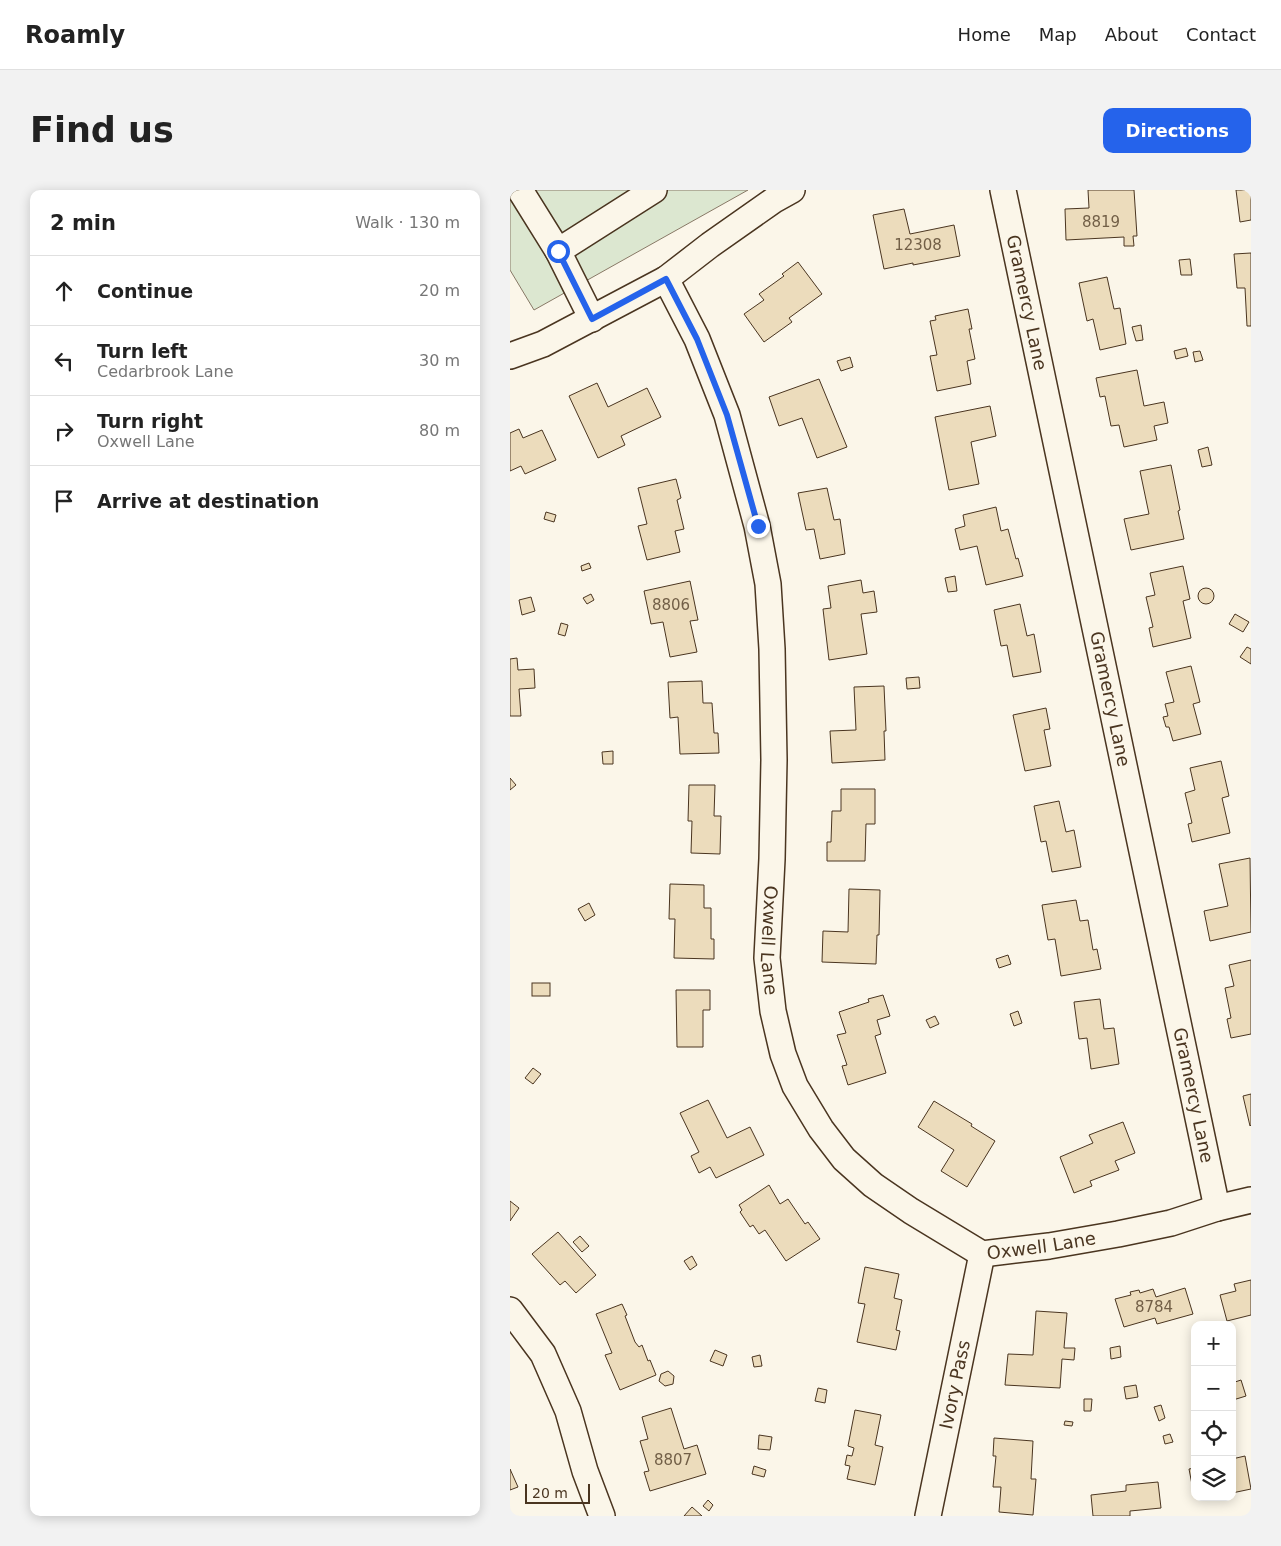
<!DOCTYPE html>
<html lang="en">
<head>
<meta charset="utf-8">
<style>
	body { margin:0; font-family:"DejaVu Sans",sans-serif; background:#f2f2f2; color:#222 }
	.controls { position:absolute; right:15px; bottom:15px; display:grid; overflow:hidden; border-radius:10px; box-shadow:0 2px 12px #0003 }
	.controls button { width:45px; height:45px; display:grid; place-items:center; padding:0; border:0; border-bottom:1px solid #e0e0e0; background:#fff; color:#222; font:25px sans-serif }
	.scale { position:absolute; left:15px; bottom:12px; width:65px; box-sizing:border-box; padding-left:5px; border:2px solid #4a3520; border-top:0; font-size:14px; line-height:18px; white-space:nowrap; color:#4a3520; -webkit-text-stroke:4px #fbf6e9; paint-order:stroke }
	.stop { position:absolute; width:15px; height:15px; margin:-11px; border:4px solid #2563eb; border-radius:50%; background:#fff }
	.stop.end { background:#2563eb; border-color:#fff; box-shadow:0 1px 5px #0008 }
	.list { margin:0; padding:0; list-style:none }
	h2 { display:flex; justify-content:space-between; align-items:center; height:65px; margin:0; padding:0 20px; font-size:21px }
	h2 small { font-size:16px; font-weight:400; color:#767676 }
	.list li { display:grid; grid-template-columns:32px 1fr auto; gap:15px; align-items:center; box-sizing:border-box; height:70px; padding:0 20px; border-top:1px solid #e0e0e0 }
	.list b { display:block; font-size:19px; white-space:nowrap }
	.list p { margin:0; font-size:16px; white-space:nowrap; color:#767676 }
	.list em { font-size:16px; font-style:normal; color:#767676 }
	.icon { flex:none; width:28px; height:28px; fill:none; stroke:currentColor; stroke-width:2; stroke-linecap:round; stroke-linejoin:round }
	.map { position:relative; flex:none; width:741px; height:1326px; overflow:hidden; border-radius:10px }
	header { display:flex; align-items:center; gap:30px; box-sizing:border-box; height:70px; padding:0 25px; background:#fff; border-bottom:1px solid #e0e0e0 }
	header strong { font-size:24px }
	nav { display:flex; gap:28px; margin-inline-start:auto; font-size:18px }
	.intro { display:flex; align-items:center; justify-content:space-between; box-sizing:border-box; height:120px; padding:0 30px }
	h1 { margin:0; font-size:35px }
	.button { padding:12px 22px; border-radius:10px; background:#2563eb; color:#fff; font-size:18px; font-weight:700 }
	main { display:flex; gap:30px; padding:0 30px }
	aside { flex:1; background:#fff; border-radius:10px; box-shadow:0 2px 12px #0003 }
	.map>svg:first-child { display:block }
	.green { fill:#dce7d0; stroke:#887966 }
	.building { fill:#ecdcbc; stroke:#4a3520 }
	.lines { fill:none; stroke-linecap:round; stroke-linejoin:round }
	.minor-casing { stroke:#4a3520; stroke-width:28 }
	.minor { stroke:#fbf6e9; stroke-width:25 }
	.route { stroke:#2563eb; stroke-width:6 }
	.labels { text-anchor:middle; stroke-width:4; stroke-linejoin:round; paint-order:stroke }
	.number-label { font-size:15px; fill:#725f47 }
	.street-label { font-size:18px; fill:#4a3520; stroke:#fbf6e9 }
</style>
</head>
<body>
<header>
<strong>Roamly</strong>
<nav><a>Home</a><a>Map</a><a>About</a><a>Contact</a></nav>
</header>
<div class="intro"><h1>Find us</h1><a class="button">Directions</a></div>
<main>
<aside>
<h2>2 min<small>Walk · 130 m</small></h2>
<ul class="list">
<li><svg class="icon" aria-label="ahead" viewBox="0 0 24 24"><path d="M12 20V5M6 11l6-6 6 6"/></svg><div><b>Continue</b></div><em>20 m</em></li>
<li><svg class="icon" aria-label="left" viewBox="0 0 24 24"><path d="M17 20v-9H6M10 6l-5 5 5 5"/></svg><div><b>Turn left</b><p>Cedarbrook Lane</p></div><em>30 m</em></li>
<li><svg class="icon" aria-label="right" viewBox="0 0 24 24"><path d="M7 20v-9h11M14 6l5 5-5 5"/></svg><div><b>Turn right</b><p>Oxwell Lane</p></div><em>80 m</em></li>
<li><svg class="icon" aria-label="arrive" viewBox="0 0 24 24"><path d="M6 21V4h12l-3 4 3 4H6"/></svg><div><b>Arrive at destination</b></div></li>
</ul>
</aside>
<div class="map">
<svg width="741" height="1326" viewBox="0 0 741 1326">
	<rect width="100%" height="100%" fill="#fbf6e9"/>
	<path class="green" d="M 0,0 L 238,0 L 24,120 L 0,80 Z"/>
	<g class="building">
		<path d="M 578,0 L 624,0 L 627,46 L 623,46 L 624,56 L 614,56 L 614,47 L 556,50 L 555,19 L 579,18 Z"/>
		<path d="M 726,0 L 741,0 L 741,30 L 730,32 Z"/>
		<path d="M 394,19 L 400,44 L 444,35 L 450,66 L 403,75 L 403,73 L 374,79 L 363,25 Z"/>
		<path d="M 741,63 L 741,136 L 737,136 L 735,98 L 727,98 L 724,64 Z"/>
		<path d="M 680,69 L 682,85 L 671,85 L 669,70 Z"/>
		<path d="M 288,72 L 312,104 L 279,128 L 282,132 L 254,152 L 234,124 L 254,110 L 249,104 L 274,86 L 272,84 Z"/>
		<path d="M 597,87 L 604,119 L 610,118 L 616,154 L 590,160 L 583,129 L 577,131 L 569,93 Z"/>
		<path d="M 458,119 L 462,139 L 459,139 L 465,169 L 457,171 L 461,194 L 427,201 L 420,166 L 427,165 L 420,131 L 426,130 L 425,126 Z"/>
		<path d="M 631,135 L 633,150 L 626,151 L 622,137 Z"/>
		<path d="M 676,158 L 678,166 L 666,169 L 664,161 Z"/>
		<path d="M 690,161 L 693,170 L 685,172 L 683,162 Z"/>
		<path d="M 340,167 L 343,177 L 331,181 L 327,171 Z"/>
		<path d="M 627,180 L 634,216 L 654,212 L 658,233 L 644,236 L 647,250 L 614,257 L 609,235 L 601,236 L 595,206 L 590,207 L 586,188 Z"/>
		<path d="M 309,189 L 337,257 L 307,268 L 292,228 L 269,236 L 259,207 Z"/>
		<path d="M 87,193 L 98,217 L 137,198 L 151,227 L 111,246 L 115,255 L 88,268 L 59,206 Z"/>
		<path d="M 480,216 L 486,246 L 461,252 L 469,294 L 439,300 L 425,227 Z"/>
		<path d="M 9,239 L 13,248 L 32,240 L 46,270 L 15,284 L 11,276 L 0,281 L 0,243 Z"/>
		<path d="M 698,257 L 702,275 L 692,277 L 688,260 Z"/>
		<path d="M 661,275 L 670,320 L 668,321 L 674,349 L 621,360 L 614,329 L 639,324 L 630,281 Z"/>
		<path d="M 166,289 L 171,308 L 167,310 L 174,339 L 165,341 L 170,362 L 137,370 L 128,336 L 137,334 L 128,298 Z"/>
		<path d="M 317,298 L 324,330 L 330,329 L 335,364 L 310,369 L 304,339 L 296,340 L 288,303 Z"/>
		<path d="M 486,317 L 491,341 L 498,339 L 506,369 L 508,368 L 513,386 L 476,395 L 467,356 L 450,360 L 445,339 L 455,336 L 453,325 Z"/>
		<path d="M 36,322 L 46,325 L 44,332 L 34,329 Z"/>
		<path d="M 79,373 L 81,378 L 72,381 L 71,376 Z"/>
		<path d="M 673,376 L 680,409 L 673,411 L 681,448 L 643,457 L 639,438 L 643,437 L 636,407 L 645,405 L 640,383 Z"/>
		<path d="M 445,386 L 447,401 L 438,402 L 435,388 Z"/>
		<path d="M 351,390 L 353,403 L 364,401 L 367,422 L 351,424 L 357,464 L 319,470 L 313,419 L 321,418 L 318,396 Z"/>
		<path d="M 180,391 L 188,430 L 180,431 L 187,462 L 160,467 L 153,432 L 141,434 L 134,401 Z"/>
		<circle cx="696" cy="406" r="8"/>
		<path d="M 81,404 L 84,410 L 77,414 L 73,408 Z"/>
		<path d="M 21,407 L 25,421 L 12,425 L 9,410 Z"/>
		<path d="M 510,414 L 517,446 L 524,444 L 531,482 L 503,487 L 497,455 L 491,456 L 484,420 Z"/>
		<path d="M 725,424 L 739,432 L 733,442 L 719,434 Z"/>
		<path d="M 51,433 L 58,435 L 55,446 L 48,444 Z"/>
		<path d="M 737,457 L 741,459 L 741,474 L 730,467 Z"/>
		<path d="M 7,468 L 8,480 L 24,479 L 25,498 L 9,499 L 11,526 L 0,526 L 0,469 Z"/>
		<path d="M 681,476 L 690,512 L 683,514 L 691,544 L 663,551 L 659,537 L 656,537 L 653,527 L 658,526 L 655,514 L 664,512 L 656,482 Z"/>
		<path d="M 409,487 L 410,498 L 397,499 L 396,488 Z"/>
		<path d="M 192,491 L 193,513 L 202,513 L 204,543 L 208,543 L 209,563 L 170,564 L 168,527 L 160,528 L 158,492 Z"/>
		<path d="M 374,496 L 376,541 L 374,541 L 375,570 L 322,573 L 320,541 L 346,540 L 344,497 Z"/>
		<path d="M 536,518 L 540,539 L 534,540 L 541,576 L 515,581 L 503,525 Z"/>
		<path d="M 103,561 L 103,574 L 93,574 L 92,562 Z"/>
		<path d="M 711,571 L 719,606 L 712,608 L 720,643 L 682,652 L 678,634 L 682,633 L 675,603 L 685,600 L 680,578 Z"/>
		<path d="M 0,588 L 6,595 L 0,600 Z"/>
		<path d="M 179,595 L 205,595 L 204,626 L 211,626 L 210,664 L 181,663 L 182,631 L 178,631 Z"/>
		<path d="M 331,599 L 365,599 L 365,634 L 356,634 L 355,671 L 317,671 L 317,652 L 321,652 L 322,621 L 331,621 Z"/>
		<path d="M 549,611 L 556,642 L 564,640 L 571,677 L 542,682 L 536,651 L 531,652 L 524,616 Z"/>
		<path d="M 740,668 L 741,742 L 700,751 L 694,721 L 718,716 L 709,674 Z"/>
		<path d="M 160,694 L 194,695 L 194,718 L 201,718 L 201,749 L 204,749 L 204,769 L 164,768 L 165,729 L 159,729 Z"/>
		<path d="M 339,699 L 370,700 L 369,745 L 367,745 L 366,774 L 312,772 L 313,741 L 338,742 Z"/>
		<path d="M 566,710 L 570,731 L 578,730 L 583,760 L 587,759 L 591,779 L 551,786 L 545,749 L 538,750 L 532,715 Z"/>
		<path d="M 79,713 L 85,725 L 75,731 L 68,719 Z"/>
		<path d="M 498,765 L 501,774 L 489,778 L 486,769 Z"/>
		<path d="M 741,770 L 741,844 L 721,848 L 717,829 L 721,828 L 715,798 L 724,796 L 719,775 Z"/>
		<rect x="22" y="793" width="18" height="13"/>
		<path d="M 166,800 L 200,800 L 200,820 L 193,820 L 193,857 L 167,857 Z"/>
		<path d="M 373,805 L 380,826 L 367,830 L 371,844 L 365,846 L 376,883 L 338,895 L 332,876 L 337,875 L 327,845 L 336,843 L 329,822 L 359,812 L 358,809 Z"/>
		<path d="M 590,809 L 594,839 L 604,838 L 609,874 L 581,879 L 577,848 L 569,849 L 564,812 Z"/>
		<path d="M 508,821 L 512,833 L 504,836 L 500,824 Z"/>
		<path d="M 425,826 L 429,834 L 420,838 L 416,830 Z"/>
		<path d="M 23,878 L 31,884 L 23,894 L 15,888 Z"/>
		<path d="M 741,904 L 741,935 L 740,936 L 733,906 Z"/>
		<path d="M 198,910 L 217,948 L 240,937 L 254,965 L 206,988 L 200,977 L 189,983 L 181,966 L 189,962 L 170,923 Z"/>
		<path d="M 424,911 L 462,934 L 461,936 L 485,951 L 457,997 L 431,981 L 444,960 L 408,937 Z"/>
		<path d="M 613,932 L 625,963 L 605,971 L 609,980 L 580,991 L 582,996 L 564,1003 L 550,967 L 583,953 L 579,945 Z"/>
		<path d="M 259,995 L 270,1014 L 278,1009 L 295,1034 L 298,1032 L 310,1049 L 276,1071 L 255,1040 L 249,1044 L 243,1035 L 240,1037 L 230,1022 L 232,1020 L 229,1015 Z"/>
		<path d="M 0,1011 L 9,1018 L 0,1031 Z"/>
		<path d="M 48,1042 L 86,1085 L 66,1103 L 55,1091 L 50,1095 L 22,1064 Z"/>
		<path d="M 70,1046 L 79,1056 L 72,1062 L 63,1052 Z"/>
		<path d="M 182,1066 L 187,1075 L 180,1080 L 174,1071 Z"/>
		<path d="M 355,1077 L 389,1084 L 384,1108 L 392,1110 L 386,1140 L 390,1141 L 386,1160 L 347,1152 L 355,1114 L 348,1113 Z"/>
		<path d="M 741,1090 L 741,1125 L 717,1131 L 710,1105 L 726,1101 L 724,1094 Z"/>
		<path d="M 675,1098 L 683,1124 L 647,1134 L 645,1128 L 614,1137 L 605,1109 L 621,1105 L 620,1102 L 629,1100 L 630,1103 L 643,1099 L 646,1107 Z"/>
		<path d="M 112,1114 L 117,1125 L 115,1126 L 125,1152 L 129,1157 L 132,1155 L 138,1171 L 140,1170 L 146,1185 L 110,1200 L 95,1165 L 102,1163 L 86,1124 Z"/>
		<path d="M 526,1121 L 557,1123 L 554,1158 L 565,1158 L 564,1170 L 552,1169 L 550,1198 L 495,1195 L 498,1164 L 523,1165 Z"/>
		<path d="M 610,1156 L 611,1167 L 601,1169 L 600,1158 Z"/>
		<path d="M 205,1160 L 217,1165 L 213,1176 L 200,1171 Z"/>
		<path d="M 250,1165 L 252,1176 L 244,1177 L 242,1167 Z"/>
		<path d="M 158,1181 L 164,1186 L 163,1194 L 155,1196 L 149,1191 L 151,1184 Z"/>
		<path d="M 731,1190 L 736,1206 L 723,1210 L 722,1193 Z"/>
		<path d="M 626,1195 L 628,1207 L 616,1209 L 614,1197 Z"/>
		<path d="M 308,1198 L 317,1200 L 315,1213 L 305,1211 Z"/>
		<path d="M 574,1209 L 582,1209 L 581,1221 L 574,1221 Z"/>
		<path d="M 651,1215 L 655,1228 L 649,1231 L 644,1217 Z"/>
		<path d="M 161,1218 L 174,1259 L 187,1255 L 196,1284 L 140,1301 L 134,1282 L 139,1281 L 130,1251 L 138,1249 L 132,1227 Z"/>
		<path d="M 345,1220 L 371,1225 L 365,1255 L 373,1257 L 365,1295 L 337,1289 L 340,1276 L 335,1275 L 337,1265 L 342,1266 L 344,1258 L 338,1256 Z"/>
		<path d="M 555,1231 L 563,1232 L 562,1236 L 554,1235 Z"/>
		<path d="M 660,1244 L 663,1252 L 655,1254 L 653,1246 Z"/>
		<path d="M 249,1245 L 262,1247 L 260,1260 L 248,1259 Z"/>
		<path d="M 484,1248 L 523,1251 L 521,1289 L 526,1289 L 523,1325 L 489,1322 L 491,1297 L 483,1297 L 486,1266 L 483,1266 Z"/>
		<path d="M 735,1266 L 741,1299 L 722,1303 L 722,1269 Z"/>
		<path d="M 244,1276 L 256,1280 L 254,1287 L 242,1284 Z"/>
		<path d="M 685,1278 L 685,1305 L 684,1305 L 679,1279 Z"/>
		<path d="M 0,1279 L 8,1297 L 0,1300 Z"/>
		<path d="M 648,1292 L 651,1318 L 620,1321 L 620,1326 L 583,1326 L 581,1305 L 616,1301 L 616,1295 Z"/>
		<path d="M 198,1310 L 203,1315 L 199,1321 L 193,1316 Z"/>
		<path d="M 182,1317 L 192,1326 L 174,1326 Z"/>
	</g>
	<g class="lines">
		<defs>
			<g id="minor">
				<path d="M 10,0 L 48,61 L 82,129"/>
				<path id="s1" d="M 493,0 L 707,1018"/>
				<path d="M 48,61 L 144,0"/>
				<path id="s2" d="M 156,89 L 187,149 L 217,225 L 247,336 L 258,394 L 262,459 L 264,570 L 262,669 L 257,768 L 263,821 L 273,864 L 285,896 L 311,939 L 334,969 L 363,995 L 401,1021 L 472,1064 L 539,1056 L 608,1044 L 661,1033 L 707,1018 L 741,1010"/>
				<path d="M 0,166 L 33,154 L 156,89 L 200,55 L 264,10 L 282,0"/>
				<path d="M 0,1120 L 33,1164 L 58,1221 L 75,1281 L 92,1326"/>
				<path id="s3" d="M 418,1326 L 472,1064"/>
			</g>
		</defs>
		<use href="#minor" class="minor-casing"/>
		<use href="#minor" class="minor"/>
	</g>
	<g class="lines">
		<path class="route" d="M 48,61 L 82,129 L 156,89 L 187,149 L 217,225 L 248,336"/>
	</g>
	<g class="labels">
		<g class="number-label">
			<text x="591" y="37">8819</text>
			<text x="408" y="60">12308</text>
			<text x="161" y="420">8806</text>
			<text x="644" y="1122">8784</text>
			<text x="163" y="1275">8807</text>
		</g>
		<g class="street-label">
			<text dy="6" stroke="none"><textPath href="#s1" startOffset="115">Gramercy Lane</textPath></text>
			<text dy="6" stroke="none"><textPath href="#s1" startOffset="520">Gramercy Lane</textPath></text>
			<text dy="6" stroke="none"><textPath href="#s2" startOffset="680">Oxwell Lane</textPath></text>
			<text dy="6" stroke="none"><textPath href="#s1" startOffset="925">Gramercy Lane</textPath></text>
			<text dy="6" stroke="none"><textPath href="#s2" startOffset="1145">Oxwell Lane</textPath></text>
			<text dy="6" stroke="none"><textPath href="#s3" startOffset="134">Ivory Pass</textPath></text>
		</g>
	</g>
</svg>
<div class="controls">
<button>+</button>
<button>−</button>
<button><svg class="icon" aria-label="locate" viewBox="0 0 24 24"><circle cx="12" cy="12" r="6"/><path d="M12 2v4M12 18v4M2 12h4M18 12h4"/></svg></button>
<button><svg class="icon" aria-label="layers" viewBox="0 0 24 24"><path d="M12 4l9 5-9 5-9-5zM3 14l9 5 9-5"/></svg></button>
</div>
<div class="scale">20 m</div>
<div class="stop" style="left:48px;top:61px"></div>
<div class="stop end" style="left:248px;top:336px"></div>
</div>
</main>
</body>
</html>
